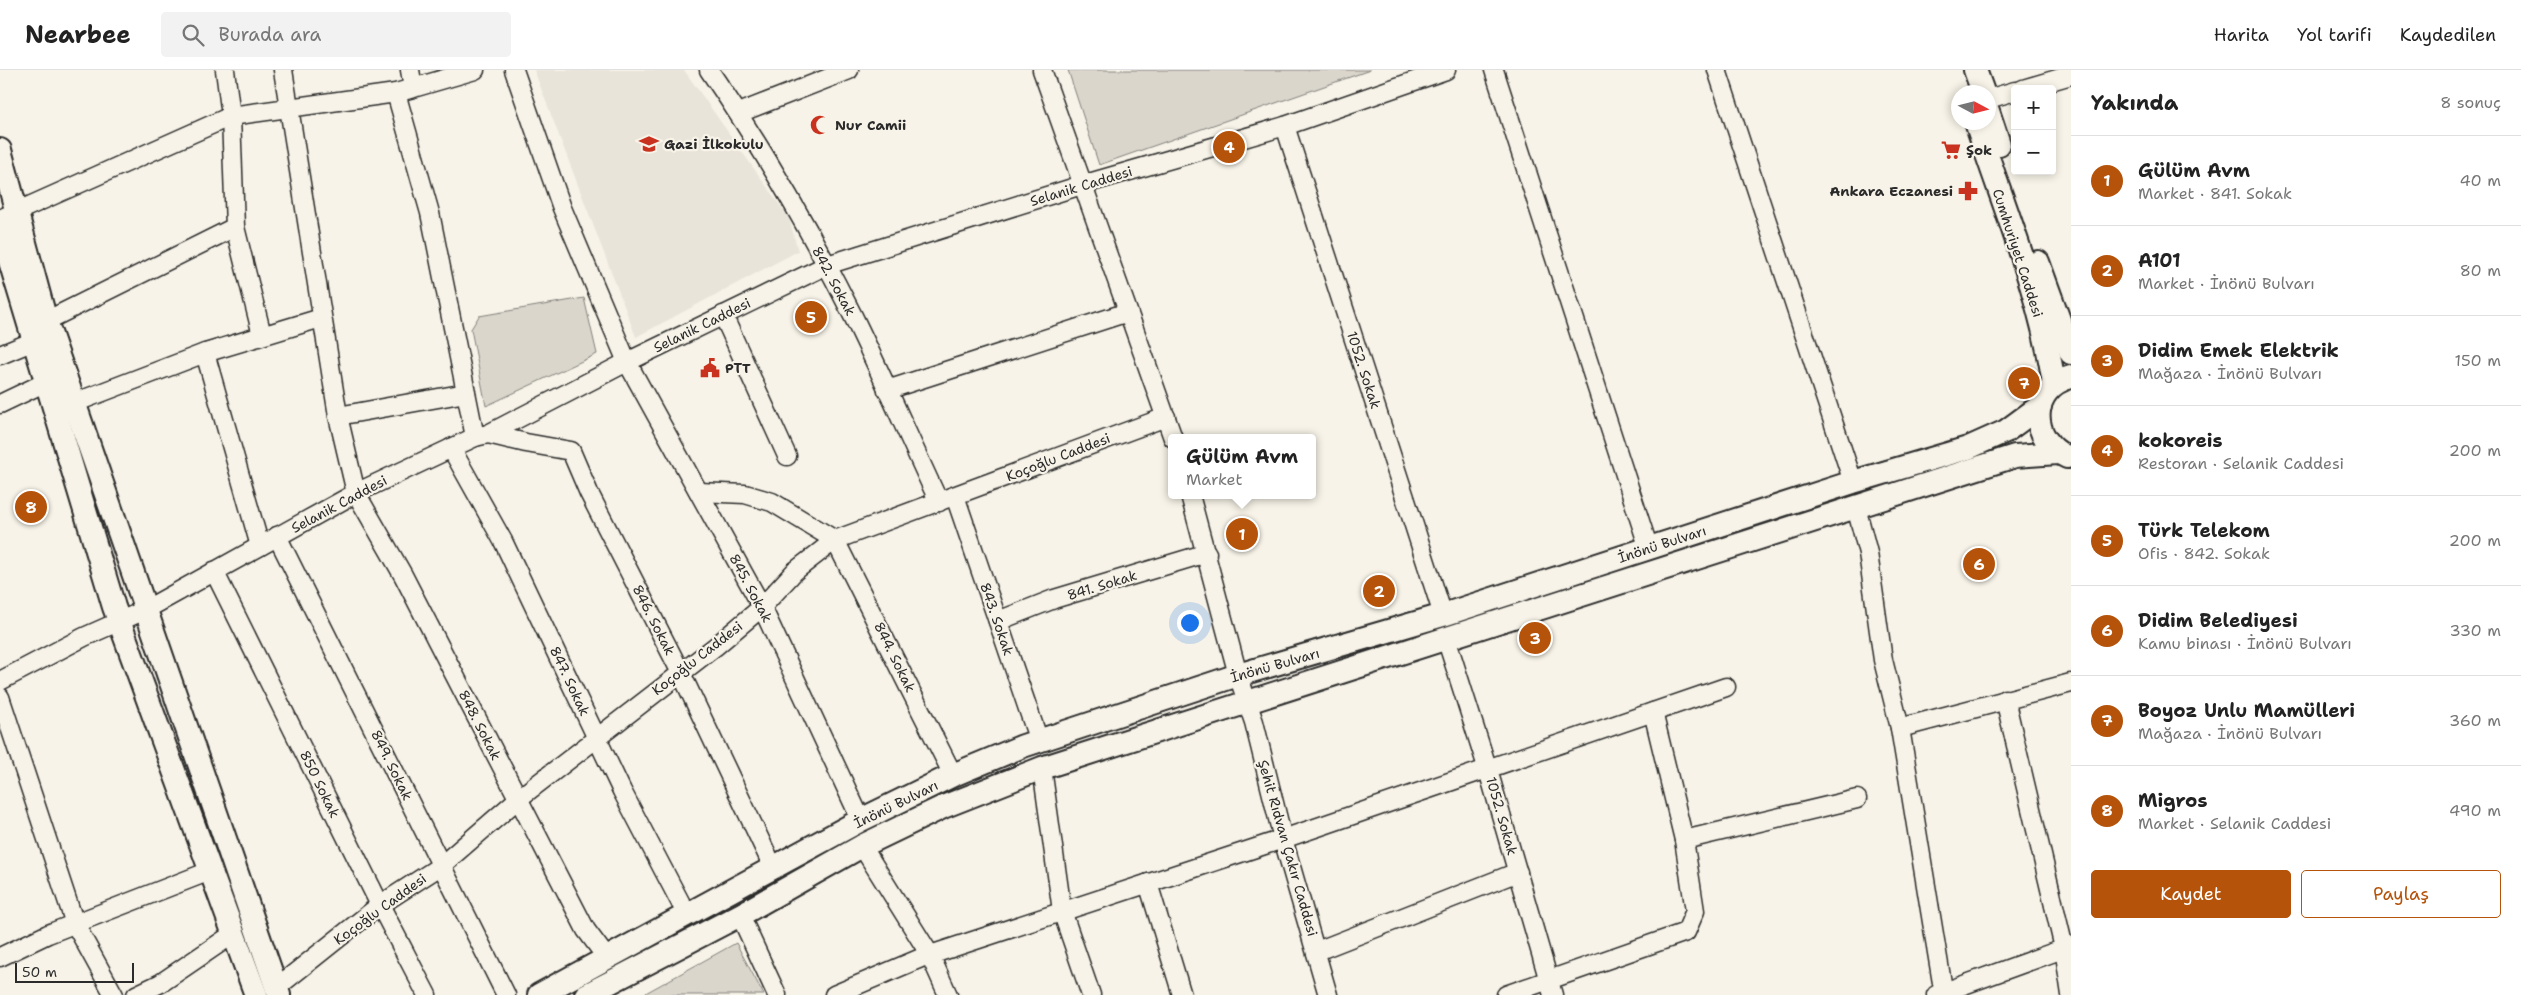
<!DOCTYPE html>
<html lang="tr">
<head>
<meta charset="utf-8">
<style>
	body { margin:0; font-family:"Shantell Sans",sans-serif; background:#f2f2f2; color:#222 }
	.controls { position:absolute; right:15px; top:15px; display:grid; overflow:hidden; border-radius:5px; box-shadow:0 2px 8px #0003 }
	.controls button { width:45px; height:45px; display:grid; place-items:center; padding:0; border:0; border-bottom:1px solid #e0e0e0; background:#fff; color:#222; font:25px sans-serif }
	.compass { position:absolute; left:1951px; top:15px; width:45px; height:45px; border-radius:50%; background:#fff; box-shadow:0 2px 8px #0003; rotate:97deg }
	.scale { position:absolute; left:15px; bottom:12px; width:119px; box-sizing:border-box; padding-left:5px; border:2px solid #2b2b2b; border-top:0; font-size:14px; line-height:18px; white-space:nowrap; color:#2b2b2b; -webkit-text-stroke:4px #f7f3e8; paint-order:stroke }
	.you { position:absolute; left:1189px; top:552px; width:18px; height:18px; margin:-12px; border:4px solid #fff; border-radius:50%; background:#1a73e8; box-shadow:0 0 0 8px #1a73e833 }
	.badge { display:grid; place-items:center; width:32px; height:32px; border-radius:50%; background:#b45309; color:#fff; font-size:16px; font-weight:700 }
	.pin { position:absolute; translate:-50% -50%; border:2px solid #fff; box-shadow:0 1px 5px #0006 }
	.popup { position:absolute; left:1168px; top:364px; width:148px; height:65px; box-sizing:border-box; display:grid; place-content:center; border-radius:5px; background:#fff; filter:drop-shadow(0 1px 4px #0005); font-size:16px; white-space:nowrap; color:#767676 }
	.popup b { font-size:19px; color:#222 }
	.popup::after { content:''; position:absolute; left:50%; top:100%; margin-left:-10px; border:10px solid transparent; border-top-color:#fff }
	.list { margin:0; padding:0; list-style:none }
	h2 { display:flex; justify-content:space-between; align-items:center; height:65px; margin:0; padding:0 20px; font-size:21px }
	h2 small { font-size:16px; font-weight:400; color:#767676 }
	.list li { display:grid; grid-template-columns:32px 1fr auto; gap:15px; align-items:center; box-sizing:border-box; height:90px; padding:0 20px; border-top:1px solid #e0e0e0 }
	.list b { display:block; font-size:19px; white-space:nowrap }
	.list p { margin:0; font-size:16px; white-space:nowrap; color:#767676 }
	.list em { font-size:16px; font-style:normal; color:#767676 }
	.actions { display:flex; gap:10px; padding:15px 20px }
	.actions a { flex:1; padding:11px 0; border:1px solid #b45309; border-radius:5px; text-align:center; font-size:18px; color:#b45309 }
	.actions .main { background:#b45309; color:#fff }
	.icon { flex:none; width:28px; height:28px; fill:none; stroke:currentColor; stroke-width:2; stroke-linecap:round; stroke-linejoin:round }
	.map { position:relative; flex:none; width:2071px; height:925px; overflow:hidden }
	header { display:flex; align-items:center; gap:30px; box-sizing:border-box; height:70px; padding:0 25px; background:#fff; border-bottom:1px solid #e0e0e0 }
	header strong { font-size:24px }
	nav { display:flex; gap:28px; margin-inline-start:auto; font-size:18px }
	.search { width:350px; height:45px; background:#f2f2f2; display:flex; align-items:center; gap:12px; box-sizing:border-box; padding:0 18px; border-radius:5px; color:#767676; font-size:19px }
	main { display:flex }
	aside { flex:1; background:#fff }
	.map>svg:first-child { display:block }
	.built { fill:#e8e4da }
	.green { fill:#dad6cc; stroke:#82807c }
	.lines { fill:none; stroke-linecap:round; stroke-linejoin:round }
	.minor-casing { stroke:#2b2b2b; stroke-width:21 }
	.major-casing { stroke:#2b2b2b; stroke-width:26 }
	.minor { stroke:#f7f3e8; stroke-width:18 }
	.major { stroke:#f7f3e8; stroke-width:22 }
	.labels { text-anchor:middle; stroke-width:4.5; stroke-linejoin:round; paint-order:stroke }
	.poi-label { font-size:14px; font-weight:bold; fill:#2b2b2b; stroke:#f7f3e8; text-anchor:start }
	.street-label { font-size:14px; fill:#2b2b2b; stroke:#f7f3e8 }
</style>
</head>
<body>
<header>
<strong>Nearbee</strong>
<div class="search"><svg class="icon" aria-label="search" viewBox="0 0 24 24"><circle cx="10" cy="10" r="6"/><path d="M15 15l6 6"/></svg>Burada ara</div>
<nav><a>Harita</a><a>Yol tarifi</a><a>Kaydedilen</a></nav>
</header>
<main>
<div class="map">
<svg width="2071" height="925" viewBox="0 0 2071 925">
	<rect width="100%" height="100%" fill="#f7f3e8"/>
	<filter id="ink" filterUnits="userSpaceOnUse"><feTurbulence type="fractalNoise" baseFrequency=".02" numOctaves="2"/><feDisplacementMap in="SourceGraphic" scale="10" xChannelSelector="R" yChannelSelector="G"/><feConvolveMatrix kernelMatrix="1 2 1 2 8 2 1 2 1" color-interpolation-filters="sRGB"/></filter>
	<g filter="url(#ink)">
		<path class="built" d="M 534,0 L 684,0 L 789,148 L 798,181 L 636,267 Z"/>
		<g class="green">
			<path d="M 1068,0 L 1370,0 L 1099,95 Z"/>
			<path d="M 584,228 L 597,284 L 486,336 L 471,259 L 479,246 Z"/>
			<path d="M 736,873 L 764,925 L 642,925 Z"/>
		</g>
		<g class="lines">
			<defs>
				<g id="minor">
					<path d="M 225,0 L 231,46 L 235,157 L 262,265"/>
					<path d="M 283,0 L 338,346 L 356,423 L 403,505 L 586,860 L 606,887"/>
					<path d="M 410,0 L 413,18"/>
					<path d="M 514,0 L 562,138 L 627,292 L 762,537 L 861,750"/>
					<path d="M 709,0 C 762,77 811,162 853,246 C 883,307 910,370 939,432"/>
					<path d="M 1042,0 L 1173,368"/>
					<path d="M 1494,0 L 1649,479"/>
					<path d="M 1717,0 L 1853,412"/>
					<path d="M 2023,19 L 2071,5"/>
					<path d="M 396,23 L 430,143 L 475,367"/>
					<path d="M 1988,29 L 2015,21"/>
					<path d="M 739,43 L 849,0"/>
					<path d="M 1285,56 L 1443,545"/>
					<path d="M 0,149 L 231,46 L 396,23 L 475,0"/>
					<path d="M 723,245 L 787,386"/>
					<path d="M 46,251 L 235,157"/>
					<path d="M 205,283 L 260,476"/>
					<path d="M 0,285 L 34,271"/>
					<path d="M 887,320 L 1128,242"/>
					<path d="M 74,333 L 205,283 L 321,248"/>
					<path d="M 0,334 L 46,312"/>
					<path d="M 338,346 L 466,323"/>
					<path d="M 488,364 L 526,373 L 571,381 L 589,423 L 680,601 L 773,797"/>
					<path d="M 451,378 L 503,471 L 622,721 L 687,845"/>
					<path d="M 699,422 L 745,424 L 772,432 L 835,470 L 953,705"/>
					<path d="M 1190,425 L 1238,605 L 1254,652 L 1283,769 L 1328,925"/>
					<path d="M 955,426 L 1039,671"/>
					<path d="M 1856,437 L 1868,483 L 1883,590 L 1900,658 L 1944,925"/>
					<path d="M 277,466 L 506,925"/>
					<path d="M 214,501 L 380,835 L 427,925"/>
					<path d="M 998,551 L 1054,529 L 1207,483"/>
					<path d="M 1446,568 L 1488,700 L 1553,925"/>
					<path d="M 0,611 L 84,567 L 145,540 L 356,423 L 475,367 L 488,364 L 627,292 L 827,195 L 1085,114 L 1285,56 L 1446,0"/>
					<path d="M 0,627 L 75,854 L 114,925"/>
					<path d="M 2005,629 L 2064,878 L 2071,925"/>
					<path d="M 1900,658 L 2071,613"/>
					<path d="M 1042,698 L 1062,841 L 1091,925"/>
					<path d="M 1684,770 L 1857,729"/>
					<path d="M 862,776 L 930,885 L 948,925"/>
					<path d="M 1148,813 L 1182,925"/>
					<path d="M 740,845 L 777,925"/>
					<path d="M 1317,881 L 1518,802"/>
					<path d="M 0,887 L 48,864 L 210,801"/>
					<path d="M 276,918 L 380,835 L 442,795 L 518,729 L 716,576 L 762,537 L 795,501 L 835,470 L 1166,347"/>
					<path d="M 136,925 L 161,913 L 233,864"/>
					<path d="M 834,925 L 921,888 L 1283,769 L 1726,617"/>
					<path d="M 1506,925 L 1686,862 L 1695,841 L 1684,770 L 1653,642"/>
					<path d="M 1936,925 L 2071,876"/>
				</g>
				<g id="major">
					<path d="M 1975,0 L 1983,22"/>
					<path d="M 1988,41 L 1999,74"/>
					<path d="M 1976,52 C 2004,138 2041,225 2054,314"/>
					<path d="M 0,80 L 46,251 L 279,925"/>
					<path d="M 0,158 L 114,537 L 256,925"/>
					<path d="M 2038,192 L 2071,283"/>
					<path d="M 2067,387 C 2029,370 2028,318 2071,307"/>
					<path d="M 539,925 L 861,750 L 953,705 L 1023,676 L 1238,605 L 1443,545 L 1853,412 L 1968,378 L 2006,361 L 2040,336"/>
					<path d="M 586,925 L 740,845 L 862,776 L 943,737 L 1042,698 L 2015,386 L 2058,383"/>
				</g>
			</defs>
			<use href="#minor" class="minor-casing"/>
			<use href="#major" class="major-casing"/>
			<use href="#minor" class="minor"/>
			<use href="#major" class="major"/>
		</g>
	</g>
	<defs>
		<symbol id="mosque-bare" viewBox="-9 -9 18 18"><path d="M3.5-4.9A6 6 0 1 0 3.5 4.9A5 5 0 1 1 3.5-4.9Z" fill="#c8321e" stroke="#f7f3e8" stroke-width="2.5" paint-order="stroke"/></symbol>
		<symbol id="school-bare" viewBox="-9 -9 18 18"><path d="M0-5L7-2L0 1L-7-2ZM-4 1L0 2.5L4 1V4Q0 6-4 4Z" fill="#c8321e" stroke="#f7f3e8" stroke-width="2.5" paint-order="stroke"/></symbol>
		<symbol id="supermarket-bare" viewBox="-9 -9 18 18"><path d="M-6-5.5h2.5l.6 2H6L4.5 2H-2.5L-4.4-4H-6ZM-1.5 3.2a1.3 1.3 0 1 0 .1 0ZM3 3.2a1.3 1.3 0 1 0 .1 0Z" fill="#c8321e" stroke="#f7f3e8" stroke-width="2.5" paint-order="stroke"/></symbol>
		<symbol id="pharmacy-bare" viewBox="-9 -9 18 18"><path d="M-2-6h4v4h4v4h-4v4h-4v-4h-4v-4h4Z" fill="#c8321e" stroke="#f7f3e8" stroke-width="2.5" paint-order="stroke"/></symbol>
		<symbol id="civic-bare" viewBox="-9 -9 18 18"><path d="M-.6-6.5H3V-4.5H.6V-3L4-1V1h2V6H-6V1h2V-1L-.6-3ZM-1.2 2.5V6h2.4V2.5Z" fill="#c8321e" stroke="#f7f3e8" stroke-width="2.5" paint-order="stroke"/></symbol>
	</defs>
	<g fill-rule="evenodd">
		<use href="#mosque-bare" x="806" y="41" width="28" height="28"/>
		<use href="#school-bare" x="635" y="60" width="28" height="28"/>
		<use href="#supermarket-bare" x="1937" y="66" width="28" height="28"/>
		<use href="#pharmacy-bare" x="1954" y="107" width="28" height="28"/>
		<use href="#civic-bare" x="696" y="284" width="28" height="28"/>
	</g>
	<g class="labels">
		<g class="poi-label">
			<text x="835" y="60">Nur Camii</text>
			<text x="664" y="79">Gazi İlkokulu</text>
			<text x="1966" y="85">Şok</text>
			<text x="1953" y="126" text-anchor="end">Ankara Eczanesi</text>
			<text x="725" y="303">PTT</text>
		</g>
		<g class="street-label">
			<text transform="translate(1081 116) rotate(-17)" y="5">Selanik Caddesi</text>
			<text transform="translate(2018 183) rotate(72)" y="5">Cumhuriyet Caddesi</text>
			<text transform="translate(834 211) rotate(62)" y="5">842. Sokak</text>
			<text transform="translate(702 255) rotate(-26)" y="5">Selanik Caddesi</text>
			<text transform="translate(1364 300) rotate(72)" y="5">1052. Sokak</text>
			<text transform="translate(1058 387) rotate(-21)" y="5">Koçoğlu Caddesi</text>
			<text transform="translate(339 434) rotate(-28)" y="5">Selanik Caddesi</text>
			<text transform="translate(1662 474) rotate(-18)" y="5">İnönü Bulvarı</text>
			<text transform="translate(1102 515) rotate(-17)" y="5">841. Sokak</text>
			<text transform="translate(751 518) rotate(62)" y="5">845. Sokak</text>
			<text transform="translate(997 549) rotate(71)" y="5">843. Sokak</text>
			<text transform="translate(654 550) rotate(63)" y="5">846. Sokak</text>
			<text transform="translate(895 587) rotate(64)" y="5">844. Sokak</text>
			<text transform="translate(697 588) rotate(-38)" y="5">Koçoğlu Caddesi</text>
			<text transform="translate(1275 595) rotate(-16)" y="5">İnönü Bulvarı</text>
			<text transform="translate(570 611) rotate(65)" y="5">847. Sokak</text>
			<text transform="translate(480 655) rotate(63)" y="5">848. Sokak</text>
			<text transform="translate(392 695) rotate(64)" y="5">849. Sokak</text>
			<text transform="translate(320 714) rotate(64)" y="5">850 Sokak</text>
			<text transform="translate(896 734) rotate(-26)" y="5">İnönü Bulvarı</text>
			<text transform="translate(1502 746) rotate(74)" y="5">1052. Sokak</text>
			<text transform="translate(1288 778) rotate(74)" y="5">Şehit Rıdvan Çakır Caddesi</text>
			<text transform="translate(380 839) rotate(-36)" y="5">Koçoğlu Caddesi</text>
		</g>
	</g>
</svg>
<div class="controls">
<button>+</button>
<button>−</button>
</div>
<svg class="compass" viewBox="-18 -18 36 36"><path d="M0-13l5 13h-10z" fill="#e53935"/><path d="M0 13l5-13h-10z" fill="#767676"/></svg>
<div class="scale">50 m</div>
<div class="you"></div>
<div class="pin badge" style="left:1242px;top:464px">1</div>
<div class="popup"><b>Gülüm Avm</b>Market</div>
<div class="pin badge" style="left:1379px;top:521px">2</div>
<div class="pin badge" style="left:1535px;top:568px">3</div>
<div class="pin badge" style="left:1229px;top:77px">4</div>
<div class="pin badge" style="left:811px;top:247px">5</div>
<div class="pin badge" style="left:1979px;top:494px">6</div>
<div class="pin badge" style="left:2024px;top:313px">7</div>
<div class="pin badge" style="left:31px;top:437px">8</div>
</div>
<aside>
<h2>Yakında<small>8 sonuç</small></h2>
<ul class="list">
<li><span class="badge">1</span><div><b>Gülüm Avm</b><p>Market · 841. Sokak</p></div><em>40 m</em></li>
<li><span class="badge">2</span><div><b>A101</b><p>Market · İnönü Bulvarı</p></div><em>80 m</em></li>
<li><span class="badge">3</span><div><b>Didim Emek Elektrik</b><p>Mağaza · İnönü Bulvarı</p></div><em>150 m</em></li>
<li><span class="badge">4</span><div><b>kokoreis</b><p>Restoran · Selanik Caddesi</p></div><em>200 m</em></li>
<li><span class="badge">5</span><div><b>Türk Telekom</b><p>Ofis · 842. Sokak</p></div><em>200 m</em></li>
<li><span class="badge">6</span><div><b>Didim Belediyesi</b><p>Kamu binası · İnönü Bulvarı</p></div><em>330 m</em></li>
<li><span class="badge">7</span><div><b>Boyoz Unlu Mamülleri</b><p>Mağaza · İnönü Bulvarı</p></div><em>360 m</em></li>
<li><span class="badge">8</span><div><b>Migros</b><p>Market · Selanik Caddesi</p></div><em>490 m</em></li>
</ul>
<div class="actions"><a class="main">Kaydet</a><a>Paylaş</a></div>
</aside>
</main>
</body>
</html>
